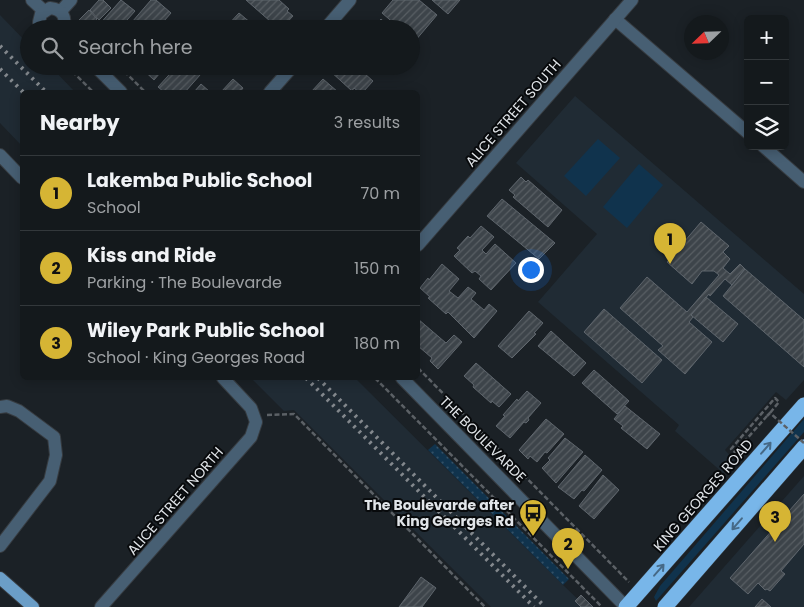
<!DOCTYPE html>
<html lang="en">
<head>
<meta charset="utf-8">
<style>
	body { margin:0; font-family:Poppins,sans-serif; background:#1d2225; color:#f1f3f6 }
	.controls { position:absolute; right:15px; top:15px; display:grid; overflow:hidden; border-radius:8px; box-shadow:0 2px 12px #0003 }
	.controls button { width:45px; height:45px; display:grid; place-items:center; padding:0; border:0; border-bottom:1px solid #33383b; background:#14191c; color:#f1f3f6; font:25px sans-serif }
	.compass { position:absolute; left:684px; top:15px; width:45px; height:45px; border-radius:50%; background:#14191c; box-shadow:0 2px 12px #0003; rotate:247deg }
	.you { position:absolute; left:530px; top:269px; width:18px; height:18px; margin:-12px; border:4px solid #fff; border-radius:50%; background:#1a73e8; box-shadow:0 0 0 8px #1a73e833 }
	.badge { display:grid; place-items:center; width:32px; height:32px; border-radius:50%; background:#d6b534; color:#111; font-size:16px; font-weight:700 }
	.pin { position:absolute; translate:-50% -41px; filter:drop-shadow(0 1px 2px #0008) }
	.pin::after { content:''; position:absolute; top:26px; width:18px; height:15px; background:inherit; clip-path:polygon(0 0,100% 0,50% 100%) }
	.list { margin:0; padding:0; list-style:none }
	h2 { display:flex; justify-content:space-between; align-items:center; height:65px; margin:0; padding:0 20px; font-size:21px }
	h2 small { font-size:16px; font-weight:400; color:#9da0a3 }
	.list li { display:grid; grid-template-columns:32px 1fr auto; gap:15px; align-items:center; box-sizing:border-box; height:75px; padding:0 20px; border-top:1px solid #33383b }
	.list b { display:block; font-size:19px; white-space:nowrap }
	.list p { margin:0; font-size:16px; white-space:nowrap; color:#9da0a3 }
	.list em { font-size:16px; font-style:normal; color:#9da0a3 }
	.icon { flex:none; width:28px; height:28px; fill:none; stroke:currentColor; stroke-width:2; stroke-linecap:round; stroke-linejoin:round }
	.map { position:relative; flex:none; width:804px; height:607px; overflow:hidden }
	.search { position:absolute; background:#14191c; box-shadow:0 2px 12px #0003; left:20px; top:20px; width:400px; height:55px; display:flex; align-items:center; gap:12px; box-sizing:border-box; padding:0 18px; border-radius:28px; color:#9da0a3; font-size:19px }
	.panel { position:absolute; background:#14191c; box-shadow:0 2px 12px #0003; left:20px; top:90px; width:400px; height:290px; border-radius:8px }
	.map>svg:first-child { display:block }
	.built { fill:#202b34 }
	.grass { fill:#10334d }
	.park { fill:url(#park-dots) }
	.building { fill:url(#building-hatch); stroke:#5f666d }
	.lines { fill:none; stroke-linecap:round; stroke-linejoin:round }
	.minor-casing { stroke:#373c41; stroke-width:14 }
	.major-casing { stroke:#373c41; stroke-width:14 }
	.highway-casing { stroke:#373c41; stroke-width:16 }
	.path { stroke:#5c6166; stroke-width:2.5; stroke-dasharray:5 2.5; stroke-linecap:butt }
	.minor { stroke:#475f73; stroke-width:12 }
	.major { stroke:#6b9ec7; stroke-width:12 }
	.highway { stroke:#78b6e9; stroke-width:15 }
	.rail { stroke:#83888d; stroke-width:4; stroke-dasharray:2.5 5; stroke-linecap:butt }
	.path-bridge { stroke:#5c6166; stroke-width:2.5; stroke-dasharray:5 2.5; stroke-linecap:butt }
	.oneway { stroke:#466986 }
	.labels { text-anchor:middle; stroke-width:4; stroke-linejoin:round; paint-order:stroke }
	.street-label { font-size:14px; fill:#e1e5e9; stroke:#080a0c }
	.poi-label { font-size:14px; font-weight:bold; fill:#e1e5e9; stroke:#080a0c; text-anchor:end }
</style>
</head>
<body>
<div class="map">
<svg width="804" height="607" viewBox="0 0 804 607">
	<defs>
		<pattern id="park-dots" width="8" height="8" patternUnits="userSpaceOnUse" patternTransform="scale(1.25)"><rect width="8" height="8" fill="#10334d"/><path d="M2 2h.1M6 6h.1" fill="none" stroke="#325067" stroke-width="1.8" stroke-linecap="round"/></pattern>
		<pattern id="building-hatch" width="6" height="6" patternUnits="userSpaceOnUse" patternTransform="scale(1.25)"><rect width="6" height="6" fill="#3d444a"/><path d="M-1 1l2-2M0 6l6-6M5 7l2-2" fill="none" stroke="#595f64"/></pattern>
	</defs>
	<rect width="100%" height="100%" fill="#1b2126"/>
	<g class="built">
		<path d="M 0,15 L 29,45 L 29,66 L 50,66 L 75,92 L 22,92 L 22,146 L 0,123 Z"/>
		<path d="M 575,96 L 804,294 L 804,380 L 786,400 L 776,392 L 725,450 L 734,460 L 723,473 L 675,431 L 679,425 L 538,302 L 597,234 L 516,163 Z"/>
		<path d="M 251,378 L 355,378 L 563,585 L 586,607 L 491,607 L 294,410 L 284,411 Z"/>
		<path d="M 804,476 L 804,607 L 689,607 Z"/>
	</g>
	<g class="grass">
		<path d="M 598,139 L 620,158 L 586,196 L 564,176 Z"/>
		<path d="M 639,164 L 663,185 L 627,228 L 603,207 Z"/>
		<path d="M 804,419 L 804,432 L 656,601 L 654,597 L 660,586 Z"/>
	</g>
	<path class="park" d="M 435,444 L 569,579 L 563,585 L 428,450 Z"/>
	<g class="building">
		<path d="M 99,0 L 103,0 L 111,8 L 99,20 L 90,10 Z"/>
		<path d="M 121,0 L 135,11 L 119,29 L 100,29 L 98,26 Z"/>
		<path d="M 151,0 L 156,0 L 171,13 L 157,29 L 126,29 Z"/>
		<path d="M 246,0 L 279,0 L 289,9 L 287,11 L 293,16 L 281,29 L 279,29 Z"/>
		<path d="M 393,0 L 419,0 L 437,15 L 415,41 L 411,38 L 411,29 L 404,29 L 398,23 L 396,25 L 382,13 Z"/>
		<path d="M 432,0 L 460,0 L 448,14 Z"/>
		<path d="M 89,10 L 97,19 L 87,29 L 83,29 L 77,22 Z"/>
		<path d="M 239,13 L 258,29 L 229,29 L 226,27 Z"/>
		<path d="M 381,19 L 392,29 L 367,29 L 372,23 L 374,26 Z"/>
		<path d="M 139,66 L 166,66 L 154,80 Z"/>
		<path d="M 177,66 L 208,66 L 185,92 L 164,92 L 158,87 Z"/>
		<path d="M 334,66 L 356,66 L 373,81 L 363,92 L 359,92 L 354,88 L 352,91 L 330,71 Z"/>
		<path d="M 233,79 L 243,88 L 240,92 L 221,92 Z"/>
		<path d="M 323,79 L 338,92 L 311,92 Z"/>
		<path d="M 201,84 L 210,92 L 194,92 Z"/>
		<path d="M 521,177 L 526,182 L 528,180 L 562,210 L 548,227 L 513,197 L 515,195 L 509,190 Z"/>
		<path d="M 502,199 L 555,243 L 539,259 L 487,216 Z"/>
		<path d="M 701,222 L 729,246 L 723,252 L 730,259 L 723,268 L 730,274 L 740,264 L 745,269 L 732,285 L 725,279 L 710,296 L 709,294 L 691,315 L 693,317 L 689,322 L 712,342 L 685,374 L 658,350 L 663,346 L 620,308 L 647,277 L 687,312 L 719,275 L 714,271 L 702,271 L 692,284 L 667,262 Z"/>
		<path d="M 481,226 L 494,237 L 482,250 L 486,254 L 495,244 L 516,263 L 491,290 L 479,279 L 481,276 L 475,271 L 472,273 L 454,256 L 460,250 L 457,248 L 468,236 L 470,238 Z"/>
		<path d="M 442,264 L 459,279 L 449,291 L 458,298 L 468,287 L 476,293 L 471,299 L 484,310 L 489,304 L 497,311 L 474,338 L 448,312 L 446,314 L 428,298 L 430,297 L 420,288 L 428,278 L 429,280 Z"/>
		<path d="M 745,269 L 804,320 L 804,367 L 723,296 Z"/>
		<path d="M 706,297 L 738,324 L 723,342 L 691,315 Z"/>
		<path d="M 604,309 L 662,360 L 642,383 L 584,332 Z"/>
		<path d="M 529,311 L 543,323 L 534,333 L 536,334 L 512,358 L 498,346 Z"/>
		<path d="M 418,319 L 446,343 L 454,335 L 462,342 L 438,369 L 430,361 L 432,358 L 418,346 Z"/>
		<path d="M 551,331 L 586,363 L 574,376 L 538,346 Z"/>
		<path d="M 476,363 L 511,394 L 499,407 L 492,401 L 491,403 L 473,387 L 474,385 L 464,376 Z"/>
		<path d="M 594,370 L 629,401 L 617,414 L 582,383 Z"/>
		<path d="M 527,391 L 541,403 L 528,418 L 529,420 L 526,423 L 524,422 L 510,438 L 496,426 L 505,416 L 503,415 L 517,399 L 518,401 Z"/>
		<path d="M 625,406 L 660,434 L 647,449 L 621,428 L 623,426 L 614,419 Z"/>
		<path d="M 546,419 L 564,434 L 547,453 L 545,452 L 537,462 L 530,456 L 528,459 L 519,450 Z"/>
		<path d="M 565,438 L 583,452 L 556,483 L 542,468 L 550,460 L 548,458 Z"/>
		<path d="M 585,455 L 602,470 L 584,491 L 582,490 L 574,499 L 558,487 Z"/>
		<path d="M 603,475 L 619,490 L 594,519 L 579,506 Z"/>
		<path d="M 804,494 L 804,544 L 781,571 L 785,574 L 770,591 L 767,589 L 765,590 L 758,583 L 748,594 L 730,578 Z"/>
		<path d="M 421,577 L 436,588 L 422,607 L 399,607 Z"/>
		<path d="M 581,595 L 593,607 L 581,607 L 575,601 Z"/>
		<path d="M 762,599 L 771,607 L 755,607 Z"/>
	</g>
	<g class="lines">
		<defs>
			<g id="minor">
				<path d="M 32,0 L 44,11"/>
				<path d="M 61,11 L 71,0"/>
				<path d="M 615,19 L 748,133"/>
				<path d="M 42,29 L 39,22 L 41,14 L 50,8 C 62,9 68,18 62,29"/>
				<path d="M 325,29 L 350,0"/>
				<path d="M 95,66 L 121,92"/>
				<path d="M 270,92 L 293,66"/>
				<path d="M 763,146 L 804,182"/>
				<path d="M 0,155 L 22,178"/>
				<path d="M 418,245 L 632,0"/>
				<path d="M 402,378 L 626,607"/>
				<path d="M 0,407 L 7,406 L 19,411 L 54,437 L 56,455 L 50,481 L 0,546"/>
				<path d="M 101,607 L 251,437 L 256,422 L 251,408 L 223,378"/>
			</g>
			<path id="major" d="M 0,578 L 33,607"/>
			<g id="highway">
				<path d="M 626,607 L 804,405"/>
				<path d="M 665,607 L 804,447"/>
			</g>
		</defs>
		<use href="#minor" class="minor-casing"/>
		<use href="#major" class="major-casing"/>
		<use href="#highway" class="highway-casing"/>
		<g class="path">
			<path d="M 76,23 L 82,29"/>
			<path d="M 67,66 L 93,92"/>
			<path d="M 119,66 L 145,92"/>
			<path d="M 418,368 L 629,582"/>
			<path d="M 375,378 L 602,607"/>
			<path d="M 267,415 L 294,414 L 485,607"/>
			<path d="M 767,416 L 735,452 L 731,449 L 775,398 L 779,402 L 770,413"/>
		</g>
		<use href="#minor" class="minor"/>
		<use href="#major" class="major"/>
		<use href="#highway" class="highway"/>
		<g class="rail">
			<path d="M 0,46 L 46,92"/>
			<path d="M 0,69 L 23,92"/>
			<path d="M 306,378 L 534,607"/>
			<path d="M 318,378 L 545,607"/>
		</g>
		<path class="path-bridge" d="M 767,416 L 770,413 L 804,443"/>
	</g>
	<defs><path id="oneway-shaft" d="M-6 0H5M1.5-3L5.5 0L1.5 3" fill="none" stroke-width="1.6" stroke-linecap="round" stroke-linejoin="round" transform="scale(1.25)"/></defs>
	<g class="oneway">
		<use href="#oneway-shaft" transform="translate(766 448) rotate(-49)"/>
		<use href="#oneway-shaft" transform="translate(737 524) rotate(131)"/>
		<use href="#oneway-shaft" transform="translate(659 570) rotate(-49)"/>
	</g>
	<defs>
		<symbol id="bus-pin" viewBox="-11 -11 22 30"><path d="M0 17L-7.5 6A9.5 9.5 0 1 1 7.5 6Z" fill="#d6b534" stroke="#080a0c"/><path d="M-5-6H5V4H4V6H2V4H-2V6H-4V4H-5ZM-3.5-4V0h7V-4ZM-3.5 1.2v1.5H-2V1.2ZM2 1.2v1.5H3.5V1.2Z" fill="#111"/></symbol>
	</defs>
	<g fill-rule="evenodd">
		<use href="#bus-pin" x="517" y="497" width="32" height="43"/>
	</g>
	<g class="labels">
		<g class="street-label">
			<text transform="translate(513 113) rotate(-49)" y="5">ALICE STREET SOUTH</text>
			<text transform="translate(483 439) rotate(45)" y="5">THE BOULEVARDE</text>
			<text transform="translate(703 495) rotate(-49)" y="5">KING GEORGES ROAD</text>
			<text transform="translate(175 501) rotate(-49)" y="5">ALICE STREET NORTH</text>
		</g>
		<g class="poi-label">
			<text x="514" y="510">The Boulevarde after<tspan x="514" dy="16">King Georges Rd</tspan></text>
		</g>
	</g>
</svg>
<div class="controls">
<button>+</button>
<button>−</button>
<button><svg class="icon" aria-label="layers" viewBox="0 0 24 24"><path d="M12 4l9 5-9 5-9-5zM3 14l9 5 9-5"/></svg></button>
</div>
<svg class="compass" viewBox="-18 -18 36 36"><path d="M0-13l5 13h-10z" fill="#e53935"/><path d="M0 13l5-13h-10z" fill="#9da0a3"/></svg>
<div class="you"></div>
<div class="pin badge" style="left:670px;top:264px">1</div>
<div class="pin badge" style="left:568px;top:569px">2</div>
<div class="pin badge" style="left:775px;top:542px">3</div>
<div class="search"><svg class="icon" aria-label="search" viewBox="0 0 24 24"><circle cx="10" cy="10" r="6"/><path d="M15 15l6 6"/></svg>Search here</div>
<section class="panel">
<h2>Nearby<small>3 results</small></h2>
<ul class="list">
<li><span class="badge">1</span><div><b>Lakemba Public School</b><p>School</p></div><em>70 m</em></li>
<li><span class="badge">2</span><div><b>Kiss and Ride</b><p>Parking · The Boulevarde</p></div><em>150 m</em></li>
<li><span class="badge">3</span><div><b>Wiley Park Public School</b><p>School · King Georges Road</p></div><em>180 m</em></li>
</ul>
</section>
</div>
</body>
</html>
